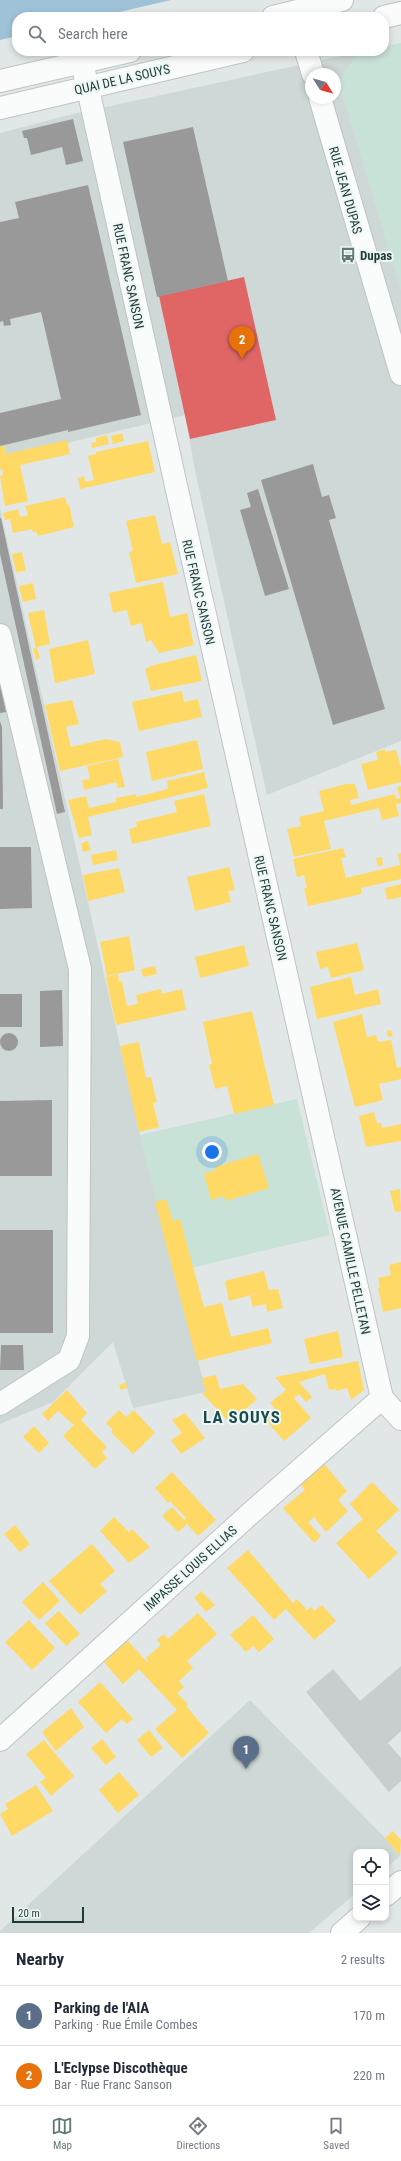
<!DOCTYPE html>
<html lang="en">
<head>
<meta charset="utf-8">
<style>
	body { margin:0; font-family:"Roboto Condensed",sans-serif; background:#f6f6f7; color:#1f2937 }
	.controls { position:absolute; right:12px; bottom:12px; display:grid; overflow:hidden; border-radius:8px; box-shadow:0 2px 6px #0003 }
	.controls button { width:36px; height:36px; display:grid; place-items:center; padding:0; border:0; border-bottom:1px solid #e0e1e3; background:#fff; color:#1f2937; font:20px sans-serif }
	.compass { position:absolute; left:305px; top:68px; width:36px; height:36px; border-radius:50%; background:#fff; box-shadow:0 2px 6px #0003; rotate:127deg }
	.scale { position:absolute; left:12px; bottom:10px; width:72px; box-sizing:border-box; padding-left:4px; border:2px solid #1f3a3a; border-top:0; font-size:11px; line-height:14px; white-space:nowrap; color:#1f3a3a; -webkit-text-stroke:3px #eef7f5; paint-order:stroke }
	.you { position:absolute; left:212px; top:1152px; width:14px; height:14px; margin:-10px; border:3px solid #fff; border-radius:50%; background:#1a73e8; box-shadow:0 0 0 6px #1a73e833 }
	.badge { display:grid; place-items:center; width:26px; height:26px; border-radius:50%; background:#637776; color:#fff; font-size:13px; font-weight:700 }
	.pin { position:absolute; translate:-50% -33px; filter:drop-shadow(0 1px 2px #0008) }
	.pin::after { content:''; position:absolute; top:21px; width:14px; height:12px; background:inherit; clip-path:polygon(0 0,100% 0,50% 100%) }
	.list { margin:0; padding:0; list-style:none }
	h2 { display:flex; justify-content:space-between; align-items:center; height:52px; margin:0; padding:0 16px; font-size:17px }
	h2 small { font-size:13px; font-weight:400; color:#747a83 }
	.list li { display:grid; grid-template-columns:26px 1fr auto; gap:12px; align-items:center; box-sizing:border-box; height:60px; padding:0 16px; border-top:1px solid #e0e1e3 }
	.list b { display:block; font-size:15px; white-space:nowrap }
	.list p { margin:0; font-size:13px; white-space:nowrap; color:#747a83 }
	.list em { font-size:13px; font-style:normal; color:#747a83 }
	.icon { flex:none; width:22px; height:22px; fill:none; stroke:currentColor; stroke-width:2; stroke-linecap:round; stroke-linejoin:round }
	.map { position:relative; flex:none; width:401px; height:1933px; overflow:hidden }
	.search { position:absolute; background:#fff; box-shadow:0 2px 6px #0003; left:12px; right:12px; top:12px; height:44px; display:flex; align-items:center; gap:10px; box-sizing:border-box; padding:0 14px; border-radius:16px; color:#747a83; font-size:15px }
	.sheet { height:172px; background:#fff }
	nav { display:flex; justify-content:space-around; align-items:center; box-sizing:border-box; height:56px; border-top:1px solid #e0e1e3; background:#fff; font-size:11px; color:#747a83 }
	nav a { display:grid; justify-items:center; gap:2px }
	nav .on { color:#637776 }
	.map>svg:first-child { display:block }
	.built { fill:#ced9d7; fill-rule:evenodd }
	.green { fill:#c9e2d7 }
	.water { fill:#9fc2d8 }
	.homes { fill:#ffd966 }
	.shops { fill:#e06666 }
	.industry { fill:#999 }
	.building { fill:#c8cecd }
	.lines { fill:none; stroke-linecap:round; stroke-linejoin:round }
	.minor-casing { stroke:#bec4c3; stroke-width:24 }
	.tertiary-casing { stroke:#bec4c3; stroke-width:24 }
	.secondary-casing { stroke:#bdc5c4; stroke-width:24 }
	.minor { stroke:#fafbfb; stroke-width:22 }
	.tertiary { stroke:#fafbfb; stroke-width:22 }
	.secondary { stroke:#fafbfb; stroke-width:22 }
	.labels { text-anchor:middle; stroke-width:4; stroke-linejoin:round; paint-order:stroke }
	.street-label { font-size:13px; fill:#1f3a3a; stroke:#eef7f5 }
	.poi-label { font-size:13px; font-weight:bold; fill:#1f3a3a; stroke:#eef7f5; text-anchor:start }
	.district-label { font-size:17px; font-weight:bold; letter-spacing:1px; fill:#1b4c4d; stroke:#eef7f5 }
</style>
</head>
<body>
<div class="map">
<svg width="401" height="1933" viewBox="0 0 401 1933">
	<rect width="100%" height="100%" fill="#e1e7e6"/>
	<g class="built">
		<path d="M 401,43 L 401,741 L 267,795 L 196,475 L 185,415 L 0,459 L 0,133 L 73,114 L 364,51 L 384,51 L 384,47 ZM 311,74 L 335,74 L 335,98 L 311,98 Z"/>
		<path d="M 0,508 L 140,1135 L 206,1392 L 133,1408 L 113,1342 L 53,1402 L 0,1424 Z"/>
		<path d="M 250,1700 L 385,1838 L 400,1856 L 386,1868 L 386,1852 L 356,1852 L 356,1893 L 309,1933 L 0,1933 L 0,1931 Z"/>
	</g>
	<g class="green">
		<path d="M 401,43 L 401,291 L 339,83 C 351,59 356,51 384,51 L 384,47 Z"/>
		<path d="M 297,1099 L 330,1235 L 174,1272 L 140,1135 Z"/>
	</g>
	<path class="water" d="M 0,0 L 171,0 L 98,17 L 17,17 L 17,36 L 0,40 Z"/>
	<g class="homes">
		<path d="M 122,433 L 124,441 L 113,444 L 111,436 Z"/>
		<path d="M 107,435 L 109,444 L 92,448 L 91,443 L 96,442 L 96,438 Z"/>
		<path d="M 67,440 L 70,454 L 20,465 L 28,501 L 5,506 L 0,476 L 3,475 L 2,469 L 0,469 L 0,447 L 5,446 L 6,454 Z"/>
		<path d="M 148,441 L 155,472 L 80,489 L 78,478 L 84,476 L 85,482 L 94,480 L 88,456 L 96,454 L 96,452 Z"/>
		<path d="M 65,497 L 67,505 L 69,504 L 74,527 L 38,536 L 36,531 L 33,533 L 32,529 L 13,533 L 10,519 L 5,520 L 3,513 L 18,509 L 20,517 L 28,515 L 25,506 Z"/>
		<path d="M 155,515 L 162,544 L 170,542 L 178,574 L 136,583 L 129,552 L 133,551 L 126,521 Z"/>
		<path d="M 22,552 L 26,571 L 16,572 L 12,554 Z"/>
		<path d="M 163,582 L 170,617 L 187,613 L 194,645 L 159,653 L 151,640 L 146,642 L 142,623 L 131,626 L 127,610 L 113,613 L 109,593 Z"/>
		<path d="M 33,583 L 36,599 L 23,602 L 19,586 Z"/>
		<path d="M 44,610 L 50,644 L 37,647 L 40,658 L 36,660 L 33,648 L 36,648 L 28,613 Z"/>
		<path d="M 88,640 L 95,674 L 55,683 L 49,649 Z"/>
		<path d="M 196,655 L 202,681 L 151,691 L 145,669 L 154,665 Z"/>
		<path d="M 182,691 L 184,702 L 198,699 L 202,717 L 139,731 L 132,702 Z"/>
		<path d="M 72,700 L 79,724 L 66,727 L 71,747 L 106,739 L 120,742 L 123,757 L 60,771 L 45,705 Z"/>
		<path d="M 197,740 L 203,769 L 152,781 L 146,752 Z"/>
		<path d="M 385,749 L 385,752 L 396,750 L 401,767 L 401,782 L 368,790 L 361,764 L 378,760 L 376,752 Z"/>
		<path d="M 118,759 L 125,787 L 118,788 L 116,782 L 84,790 L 82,780 L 90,779 L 87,766 Z"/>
		<path d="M 204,772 L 208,788 L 88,817 L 92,835 L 79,838 L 68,800 L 86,796 L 89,808 L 116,802 L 116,798 L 136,794 L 136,797 L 168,789 L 167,781 Z"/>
		<path d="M 346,784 L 355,784 L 359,798 L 350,800 L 351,805 L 395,794 L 396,799 L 400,798 L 397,787 L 401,786 L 401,803 L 396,804 L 399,816 L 382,820 L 379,808 L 324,821 L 331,849 L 294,857 L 287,829 L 301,826 L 299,817 L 324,811 L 319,791 Z"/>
		<path d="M 204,794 L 211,826 L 132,844 L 129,829 L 137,827 L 136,822 L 177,812 L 174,801 Z"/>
		<path d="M 88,841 L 91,850 L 83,852 L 81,843 Z"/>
		<path d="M 343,848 L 346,857 L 341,858 L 346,878 L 400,865 L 398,854 L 401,853 L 401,879 L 361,888 L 362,894 L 308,906 L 304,888 L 307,888 L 304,875 L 297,877 L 293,859 Z"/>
		<path d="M 116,850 L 118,860 L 93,865 L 91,855 Z"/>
		<path d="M 382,857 L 383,865 L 378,866 L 376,858 Z"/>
		<path d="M 229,867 L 235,890 L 228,891 L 231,902 L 195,911 L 187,877 Z"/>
		<path d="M 119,868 L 125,892 L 88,901 L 83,875 Z"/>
		<path d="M 401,884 L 401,897 L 387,900 L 385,888 Z"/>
		<path d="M 129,936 L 135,970 L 107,976 L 100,942 Z"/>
		<path d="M 357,943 L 364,970 L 331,978 L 328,967 L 320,969 L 316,952 Z"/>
		<path d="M 244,945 L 249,966 L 200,978 L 195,957 Z"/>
		<path d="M 155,966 L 157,974 L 143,977 L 141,969 Z"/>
		<path d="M 118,974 L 119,982 L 122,981 L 127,1006 L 138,1004 L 136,995 L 161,989 L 162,994 L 182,989 L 186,1010 L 116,1025 L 106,977 Z"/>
		<path d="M 351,977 L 355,995 L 378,989 L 381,1004 L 317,1019 L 310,987 Z"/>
		<path d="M 252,1011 L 274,1105 L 234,1114 L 227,1086 L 215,1089 L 209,1065 L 212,1064 L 203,1022 Z"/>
		<path d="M 362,1014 L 367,1037 L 376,1035 L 378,1042 L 391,1040 L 397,1068 L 401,1067 L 401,1079 L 379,1084 L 383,1100 L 355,1107 L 333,1022 Z"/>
		<path d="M 391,1030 L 393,1036 L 388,1037 L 387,1031 Z"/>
		<path d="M 139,1042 L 146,1078 L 151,1077 L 155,1095 L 157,1102 L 153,1103 L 159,1127 L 139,1132 L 120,1046 Z"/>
		<path d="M 374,1112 L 377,1123 L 381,1123 L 382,1128 L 401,1124 L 401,1141 L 366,1147 L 359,1116 Z"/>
		<path d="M 258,1154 L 269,1188 L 226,1201 L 224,1196 L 211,1200 L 204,1174 L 216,1170 L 215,1167 Z"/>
		<path d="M 400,1189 L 401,1211 L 395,1212 L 390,1191 Z"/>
		<path d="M 166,1199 L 173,1221 L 180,1219 L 204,1307 L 222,1303 L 231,1337 L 268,1328 L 272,1343 L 197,1361 L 155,1202 Z"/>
		<path d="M 401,1262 L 401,1308 L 383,1312 L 378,1288 L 380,1287 L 378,1278 L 391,1275 L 389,1265 Z"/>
		<path d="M 264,1271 L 269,1290 L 278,1289 L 283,1308 L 267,1312 L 266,1304 L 253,1307 L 250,1296 L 259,1293 L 229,1301 L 225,1281 Z"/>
		<path d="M 338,1331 L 343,1357 L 310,1364 L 304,1339 Z"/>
		<path d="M 358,1361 L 364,1390 L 351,1400 L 347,1388 L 336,1391 L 336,1389 L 329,1390 L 325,1374 L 299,1382 L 312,1397 L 306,1402 L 299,1394 L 294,1398 L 311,1418 L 284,1441 L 264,1418 L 275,1408 L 270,1403 L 286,1390 L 275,1377 Z"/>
		<path d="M 216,1375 L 220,1389 L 243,1384 L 257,1399 L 230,1423 L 202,1393 L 206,1392 L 202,1378 Z"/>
		<path d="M 126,1382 L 127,1388 L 121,1390 L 119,1385 Z"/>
		<path d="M 67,1390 L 87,1413 L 81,1420 L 107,1447 L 102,1452 L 107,1458 L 95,1469 L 63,1436 L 74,1425 L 58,1411 L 48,1421 L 42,1414 Z"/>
		<path d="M 119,1410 L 126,1417 L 134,1410 L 155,1433 L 133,1454 L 111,1432 L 113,1430 L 106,1423 Z"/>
		<path d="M 185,1413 L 205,1438 L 181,1454 L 171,1440 L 182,1433 L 172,1420 Z"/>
		<path d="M 34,1426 L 49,1443 L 39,1453 L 23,1437 Z"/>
		<path d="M 324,1464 L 347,1491 L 338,1500 L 348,1511 L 326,1532 L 314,1517 L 308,1522 L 321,1536 L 314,1543 L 283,1508 L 305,1490 L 300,1484 Z"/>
		<path d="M 172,1472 L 216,1520 L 198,1536 L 187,1524 L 178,1532 L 162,1516 L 172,1507 L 184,1520 L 186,1518 L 170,1501 L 168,1503 L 155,1488 Z"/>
		<path d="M 372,1482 L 399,1510 L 376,1531 L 398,1553 L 369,1579 L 336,1543 L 363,1519 L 350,1504 Z"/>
		<path d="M 114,1517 L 129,1532 L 132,1529 L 150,1547 L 129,1563 L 100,1531 Z"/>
		<path d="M 15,1525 L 30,1544 L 20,1552 L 4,1534 Z"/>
		<path d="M 92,1544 L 115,1571 L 100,1584 L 107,1591 L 80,1615 L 49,1581 Z"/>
		<path d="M 248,1550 L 293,1603 L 297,1599 L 307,1610 L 311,1607 L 314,1611 L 322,1605 L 336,1621 L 314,1640 L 286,1609 L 274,1620 L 227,1568 Z"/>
		<path d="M 43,1582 L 60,1601 L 39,1620 L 22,1602 Z"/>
		<path d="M 201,1591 L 215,1605 L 206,1612 L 194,1598 Z"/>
		<path d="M 59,1611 L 80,1634 L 66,1646 L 45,1623 Z"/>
		<path d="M 198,1613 L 217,1634 L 187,1661 L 193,1668 L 179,1681 L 184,1687 L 177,1693 L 188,1704 L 186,1706 L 209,1733 L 182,1758 L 155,1729 L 177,1710 L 139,1669 L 123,1684 L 103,1661 L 127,1640 L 147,1662 L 148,1661 L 146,1658 L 161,1645 L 157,1640 L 164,1634 L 168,1639 Z"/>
		<path d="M 253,1615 L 274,1639 L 259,1652 L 253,1646 L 246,1652 L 230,1635 Z"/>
		<path d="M 29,1620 L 55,1648 L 32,1670 L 5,1642 Z"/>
		<path d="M 100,1682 L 133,1719 L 127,1724 L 122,1719 L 106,1733 L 78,1702 Z"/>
		<path d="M 71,1708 L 84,1727 L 56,1751 L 42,1732 Z"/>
		<path d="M 149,1730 L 163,1748 L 151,1757 L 137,1740 Z"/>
		<path d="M 102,1739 L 116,1757 L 106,1765 L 91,1748 Z"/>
		<path d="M 44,1740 L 74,1776 L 51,1796 L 40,1782 L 46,1778 L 26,1754 Z"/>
		<path d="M 119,1772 L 139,1795 L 118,1813 L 99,1790 Z"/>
		<path d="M 36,1785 L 53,1811 L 12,1836 L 0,1814 L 8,1809 L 5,1804 Z"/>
		<path d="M 393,1831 L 401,1840 L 400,1856 L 385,1838 Z"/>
	</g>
	<path class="shops" d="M 244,277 L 276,420 L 190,439 L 159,296 Z"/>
	<g class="industry">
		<path d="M 73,119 L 83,161 L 66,165 L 62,147 L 31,155 L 27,138 L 24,138 L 22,131 Z"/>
		<path d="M 193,127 L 228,281 L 157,297 L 123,142 Z"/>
		<path d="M 88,185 L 141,415 L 68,432 L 68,430 L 0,446 L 0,413 L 61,399 L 41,312 L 10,319 L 11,325 L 4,326 L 3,321 L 0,322 L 0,222 L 19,218 L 15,202 Z"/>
		<path d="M 313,464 L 322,497 L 329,495 L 336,518 L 329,520 L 385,709 L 333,725 L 261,480 Z"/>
		<path d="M 258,489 L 289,589 L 265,596 L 240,510 L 251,507 L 247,493 Z"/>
		<path d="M 0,518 L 1,518 L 65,812 L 57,814 L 0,554 Z"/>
		<path d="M 1,686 L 6,712 L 0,713 L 0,687 Z"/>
		<path d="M 0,721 L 2,727 L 3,809 L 0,809 Z"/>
		<path d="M 0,847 L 31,847 L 32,908 L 0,909 Z"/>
		<path d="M 62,990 L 63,1046 L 40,1047 L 40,991 Z"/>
		<rect x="0" y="994" width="22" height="33"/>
		<circle cx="9" cy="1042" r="9"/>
		<path d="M 52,1100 L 52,1176 L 0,1176 L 0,1101 Z"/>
		<rect x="0" y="1230" width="53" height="103"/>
		<path d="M 1,1345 L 23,1345 L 24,1370 L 0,1370 Z"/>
	</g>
	<path class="building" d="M 401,1666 L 401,1731 L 388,1743 L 401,1758 L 401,1781 L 389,1792 L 306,1692 L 333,1669 L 360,1701 Z"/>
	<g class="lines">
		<defs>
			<g id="minor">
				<path d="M 306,51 L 313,74"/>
				<path d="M 82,62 C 179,508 283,953 382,1398 L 401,1419"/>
				<path d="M 320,98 L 401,374"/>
				<path d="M 0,635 L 80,969 L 78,1336 L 69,1360 L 0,1404"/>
				<path d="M 0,1740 L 252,1512 L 382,1398"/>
			</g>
			<g id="tertiary">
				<path d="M 386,1895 L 401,1882"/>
				<path d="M 342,1933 L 359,1918"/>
			</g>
			<g id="secondary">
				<path d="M 273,17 L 342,0"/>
				<path d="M 384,17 L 401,13"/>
				<path d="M 0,81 L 130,51"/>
				<path d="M 0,108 L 243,51"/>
			</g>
		</defs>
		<use href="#minor" class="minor-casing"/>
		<use href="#tertiary" class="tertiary-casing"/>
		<use href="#secondary" class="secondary-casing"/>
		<use href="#minor" class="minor"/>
		<use href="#tertiary" class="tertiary"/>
		<use href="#secondary" class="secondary"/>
	</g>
	<defs>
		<symbol id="bus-bare" viewBox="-9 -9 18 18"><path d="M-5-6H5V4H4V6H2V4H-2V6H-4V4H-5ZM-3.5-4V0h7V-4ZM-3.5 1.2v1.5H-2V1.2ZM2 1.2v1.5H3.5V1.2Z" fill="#637776" stroke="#eef7f5" stroke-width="2.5" paint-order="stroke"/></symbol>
	</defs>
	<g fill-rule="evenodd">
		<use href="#bus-bare" x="337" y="244" width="22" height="22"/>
	</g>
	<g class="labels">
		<g class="street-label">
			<text transform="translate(122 79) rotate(-13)" y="5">QUAI DE LA SOUYS</text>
			<text transform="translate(346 190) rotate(74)" y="5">RUE JEAN DUPAS</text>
			<text transform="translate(129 276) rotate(78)" y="5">RUE FRANC SANSON</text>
			<text transform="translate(199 592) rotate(77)" y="5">RUE FRANC SANSON</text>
			<text transform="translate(271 908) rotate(77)" y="5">RUE FRANC SANSON</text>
			<text transform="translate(351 1261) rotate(78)" y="5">AVENUE CAMILLE PELLETAN</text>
			<text transform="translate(190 1568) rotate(-42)" y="5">IMPASSE LOUIS ELLIAS</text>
		</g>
		<g class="poi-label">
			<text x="360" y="260">Dupas</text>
		</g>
		<g class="district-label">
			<text x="242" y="1423">LA SOUYS</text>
		</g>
	</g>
</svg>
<div class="controls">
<button><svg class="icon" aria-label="locate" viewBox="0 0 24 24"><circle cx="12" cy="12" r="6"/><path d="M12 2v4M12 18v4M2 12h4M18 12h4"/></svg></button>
<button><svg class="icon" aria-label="layers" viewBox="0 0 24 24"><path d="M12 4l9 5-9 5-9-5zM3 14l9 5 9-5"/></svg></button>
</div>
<svg class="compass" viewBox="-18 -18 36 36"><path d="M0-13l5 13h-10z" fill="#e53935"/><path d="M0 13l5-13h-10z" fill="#747a83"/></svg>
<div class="scale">20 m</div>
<div class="you"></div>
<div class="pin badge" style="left:246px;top:1769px;background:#5c6f8a">1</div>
<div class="pin badge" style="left:242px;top:359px;background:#e8710a">2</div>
<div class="search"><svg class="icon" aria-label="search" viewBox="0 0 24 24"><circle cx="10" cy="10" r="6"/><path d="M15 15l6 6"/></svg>Search here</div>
</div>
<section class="sheet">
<h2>Nearby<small>2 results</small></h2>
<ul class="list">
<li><span class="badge" style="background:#5c6f8a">1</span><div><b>Parking de l'AIA</b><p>Parking · Rue Émile Combes</p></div><em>170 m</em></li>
<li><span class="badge" style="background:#e8710a">2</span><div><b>L'Eclypse Discothèque</b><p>Bar · Rue Franc Sanson</p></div><em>220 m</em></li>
</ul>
</section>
<nav>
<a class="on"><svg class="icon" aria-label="map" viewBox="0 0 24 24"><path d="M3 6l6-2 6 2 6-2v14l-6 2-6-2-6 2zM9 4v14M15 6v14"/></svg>Map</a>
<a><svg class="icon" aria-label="directions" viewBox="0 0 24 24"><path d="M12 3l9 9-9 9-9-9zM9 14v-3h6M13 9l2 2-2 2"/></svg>Directions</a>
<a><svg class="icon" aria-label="saved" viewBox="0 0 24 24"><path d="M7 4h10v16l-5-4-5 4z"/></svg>Saved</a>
</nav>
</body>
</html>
